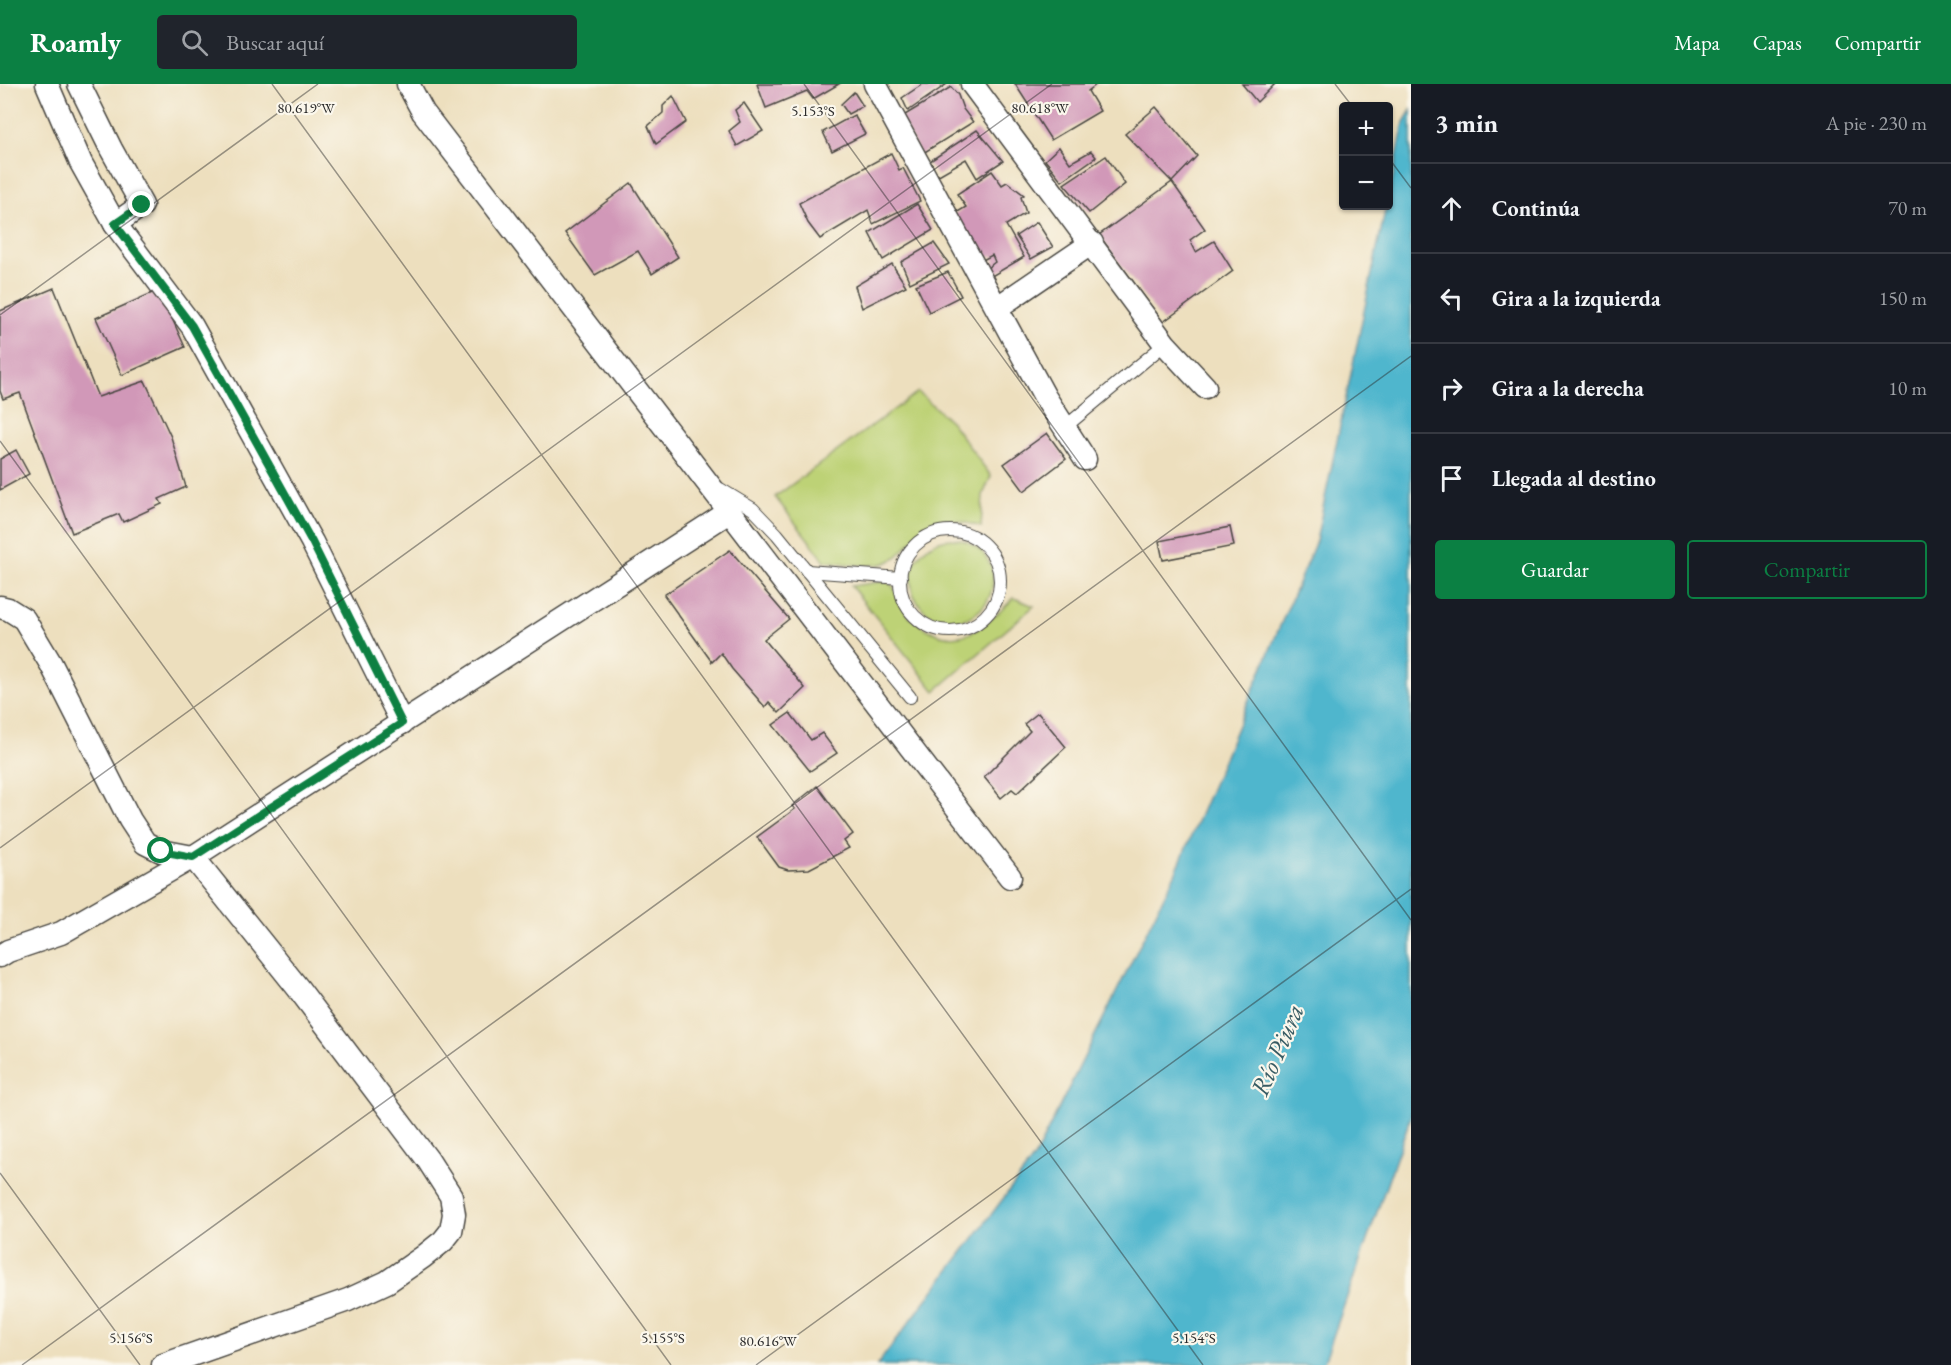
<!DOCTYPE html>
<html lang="es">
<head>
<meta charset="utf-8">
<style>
	body { margin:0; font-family:"EB Garamond",serif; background:#20242c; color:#f1f3f6 }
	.controls { position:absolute; right:18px; top:18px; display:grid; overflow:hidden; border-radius:6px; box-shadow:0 2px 4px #0004 }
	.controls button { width:54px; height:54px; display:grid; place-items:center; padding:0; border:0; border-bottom:2px solid #363941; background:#171b24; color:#f1f3f6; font:30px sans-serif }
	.stop { position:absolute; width:18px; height:18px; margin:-14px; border:4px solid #0b8043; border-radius:50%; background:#fff }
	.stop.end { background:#0b8043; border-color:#fff; box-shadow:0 2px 6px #0008 }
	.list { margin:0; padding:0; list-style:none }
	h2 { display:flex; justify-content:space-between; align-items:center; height:78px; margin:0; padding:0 24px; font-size:26px }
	h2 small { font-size:20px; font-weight:400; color:#9ea1a6 }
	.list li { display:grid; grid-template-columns:39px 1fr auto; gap:18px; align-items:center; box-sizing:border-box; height:90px; padding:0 24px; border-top:2px solid #363941 }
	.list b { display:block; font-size:22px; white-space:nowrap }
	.list em { font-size:20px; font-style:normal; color:#9ea1a6 }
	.actions { display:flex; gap:12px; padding:18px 24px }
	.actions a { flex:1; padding:14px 0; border:2px solid #0b8043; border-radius:6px; text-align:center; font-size:21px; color:#0b8043 }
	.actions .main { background:#0b8043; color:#fff }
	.icon { flex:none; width:33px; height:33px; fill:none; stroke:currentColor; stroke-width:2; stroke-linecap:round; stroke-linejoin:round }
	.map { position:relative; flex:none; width:1411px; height:1281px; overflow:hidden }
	header { display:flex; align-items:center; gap:36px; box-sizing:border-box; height:84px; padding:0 30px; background:#0b8043; color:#fff }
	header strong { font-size:28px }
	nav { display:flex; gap:33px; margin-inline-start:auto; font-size:21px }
	.search { width:420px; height:54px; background:#20242c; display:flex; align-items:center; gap:15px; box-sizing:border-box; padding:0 21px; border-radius:6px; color:#9ea1a6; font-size:22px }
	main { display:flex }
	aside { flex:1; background:#171b24 }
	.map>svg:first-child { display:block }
	.green { fill:#bdd276; stroke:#747e50; stroke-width:1.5 }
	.water { fill:#4fb6cd; stroke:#3d707c; stroke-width:1.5 }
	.building { fill:#d198b8 }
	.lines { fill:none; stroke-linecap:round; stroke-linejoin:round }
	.lane-casing { stroke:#484641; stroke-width:14 }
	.street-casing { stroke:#484641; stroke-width:25 }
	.lane { stroke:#fff; stroke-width:12 }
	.street { stroke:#fff; stroke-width:22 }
	.route { stroke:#0b8043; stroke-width:8 }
	.ticks { fill:none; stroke:#2b2b2b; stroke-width:1.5; stroke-opacity:0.45 }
	.labels { text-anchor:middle; stroke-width:4.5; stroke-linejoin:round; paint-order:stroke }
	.water-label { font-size:26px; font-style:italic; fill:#385c64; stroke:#fbf7ec }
	.ticks-label { font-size:15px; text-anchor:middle; fill:#2b2b2b; stroke:#fbf7ec; stroke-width:4.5; stroke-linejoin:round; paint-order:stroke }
</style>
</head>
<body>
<header>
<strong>Roamly</strong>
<div class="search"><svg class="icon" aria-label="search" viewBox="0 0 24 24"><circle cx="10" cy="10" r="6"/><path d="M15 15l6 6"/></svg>Buscar aquí</div>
<nav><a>Mapa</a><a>Capas</a><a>Compartir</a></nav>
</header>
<main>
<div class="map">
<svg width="1411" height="1281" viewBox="0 0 1411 1281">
	<rect width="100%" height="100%" fill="#fbf7ec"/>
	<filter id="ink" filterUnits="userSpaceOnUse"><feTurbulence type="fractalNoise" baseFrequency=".0167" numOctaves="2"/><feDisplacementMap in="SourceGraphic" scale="12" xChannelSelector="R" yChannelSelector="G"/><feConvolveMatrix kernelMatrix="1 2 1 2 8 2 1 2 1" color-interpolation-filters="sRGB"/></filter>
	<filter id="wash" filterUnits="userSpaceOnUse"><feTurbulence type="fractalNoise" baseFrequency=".008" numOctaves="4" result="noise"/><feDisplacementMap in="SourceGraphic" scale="24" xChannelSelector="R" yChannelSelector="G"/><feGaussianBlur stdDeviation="1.35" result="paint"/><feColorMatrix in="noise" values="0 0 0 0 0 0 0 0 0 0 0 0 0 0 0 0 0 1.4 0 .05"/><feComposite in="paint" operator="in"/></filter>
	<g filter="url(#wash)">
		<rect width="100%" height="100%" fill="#eddfbe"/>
		<g class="green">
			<path d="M 918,308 L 951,338 L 991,392 L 983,411 L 981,443 C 948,433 936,430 911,458 C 905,464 898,473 890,477 C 872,486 845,479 825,477 L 775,413 Z"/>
			<circle cx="952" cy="496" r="41"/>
			<path d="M 879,498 L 890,499 C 899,508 900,521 908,531 C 916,539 924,544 935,549 C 968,563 992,535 1014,514 L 1034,522 L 935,607 L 851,502 Z"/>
		</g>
		<path class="water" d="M 1411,26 L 1411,1032 L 1323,1281 L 877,1281 L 1034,1074 L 1175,790 L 1316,457 L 1386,122 L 1388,122 L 1389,112 L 1404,38 Z"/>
		<g id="blocks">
			<g class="building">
				<path d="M 757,0 L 839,0 L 813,15 L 807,7 L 766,24 Z"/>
				<path d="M 923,0 L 947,0 L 908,27 L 902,14 Z"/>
				<path d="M 1015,0 L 1097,0 L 1088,7 L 1100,27 L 1051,56 Z"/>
				<path d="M 1242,0 L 1275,0 L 1257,18 Z"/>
				<path d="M 951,3 L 958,11 L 963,25 L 973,38 L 920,71 L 900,34 Z"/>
				<path d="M 854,8 L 863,22 L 848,30 L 841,20 Z"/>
				<path d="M 673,12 L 686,38 L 656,60 L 648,42 L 663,29 L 663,22 Z"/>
				<path d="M 744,19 L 763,47 L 737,62 L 729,47 L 740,38 L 735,26 Z"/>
				<path d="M 1156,23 L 1197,72 L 1172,98 L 1125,50 Z"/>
				<path d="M 854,31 L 865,50 L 832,67 L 823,48 Z"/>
				<path d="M 977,46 L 1003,77 L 977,94 L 966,75 L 937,92 L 927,79 Z"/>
				<path d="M 1059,63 L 1070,79 L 1091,67 L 1096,73 L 1062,97 L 1045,76 Z"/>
				<path d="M 891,69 L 899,86 L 903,84 L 920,117 L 873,140 L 868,126 L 820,155 L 808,139 L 799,119 Z"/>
				<path d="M 1106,72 L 1125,100 L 1089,129 L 1064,100 Z"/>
				<path d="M 992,87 L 1002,101 L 1007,98 L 1024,111 L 1021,113 L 1026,129 L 1006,141 L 1024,173 L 990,193 L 986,185 L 995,178 L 992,171 L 979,178 L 951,132 L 966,123 L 957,110 Z"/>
				<path d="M 1172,98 L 1205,145 L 1190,156 L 1196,168 L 1214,157 L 1233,187 L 1163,238 L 1099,151 Z"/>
				<path d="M 631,99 L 678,173 L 652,190 L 638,167 L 595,191 L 565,149 Z"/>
				<path d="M 917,120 L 933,146 L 883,176 L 869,149 Z"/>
				<path d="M 1037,138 L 1053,163 L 1031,175 L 1016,152 Z"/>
				<path d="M 934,159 L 949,180 L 910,199 L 901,178 Z"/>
				<path d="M 892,180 L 906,202 L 862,224 L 855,202 Z"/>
				<path d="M 948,188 L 961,212 L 929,228 L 916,201 Z"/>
				<path d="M 54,204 L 98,313 L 145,297 L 171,353 L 186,403 L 159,415 L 162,420 L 123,438 L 119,430 L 72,449 L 20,309 L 3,315 L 0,307 L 0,227 Z"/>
				<path d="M 159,206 L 185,263 L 122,291 L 96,234 Z"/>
				<path d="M 1047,349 L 1066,375 L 1024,407 L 1004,380 Z"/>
				<path d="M 16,366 L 29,390 L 0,406 L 0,375 Z"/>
				<path d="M 1230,443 L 1234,462 L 1163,476 L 1159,457 Z"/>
				<path d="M 730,466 L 789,535 L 764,555 L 805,604 L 779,629 L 769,618 L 765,623 L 732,585 L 721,569 L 712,578 L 664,511 Z"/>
				<path d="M 790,629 L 811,656 L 822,649 L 837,669 L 810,687 L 773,641 Z"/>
				<path d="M 1038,629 L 1066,663 L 1017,709 L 1012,705 L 1001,714 L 984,693 L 1030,647 L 1024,640 Z"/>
				<path d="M 817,702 L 853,750 L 844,757 L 849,764 L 809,785 L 788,786 L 779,783 L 757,753 L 795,725 L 792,722 Z"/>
			</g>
		</g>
	</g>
	<g filter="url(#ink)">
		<use href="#blocks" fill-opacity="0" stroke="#484641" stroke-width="1.5"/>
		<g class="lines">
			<defs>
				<g id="lane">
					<path d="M 1065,343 L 1165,260"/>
					<path d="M 720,405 L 753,425 L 777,450 L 910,613"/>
					<circle cx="950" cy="497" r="50"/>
					<path d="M 807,487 L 901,494"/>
				</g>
				<g id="street">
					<path d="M 47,0 L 81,79 L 115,140 L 192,242 L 312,458 L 402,639"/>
					<path d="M 79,0 L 111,65 L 142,121 L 115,140"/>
					<path d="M 408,0 L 423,28 L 1010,793"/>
					<path d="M 875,0 L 1045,313 L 1085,375"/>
					<path d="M 972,0 L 1165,260 L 1205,303"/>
					<path d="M 998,223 L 1092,159"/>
					<path d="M 0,523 L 8,525 L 24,535 L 51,580 L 130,736 L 145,759 L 161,767 L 193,773 L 298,904 L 428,1076 L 451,1112 L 454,1130 L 451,1147 L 443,1157 L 423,1173 L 387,1198 L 348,1216 L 163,1281"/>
					<path d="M 0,872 L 8,867 L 61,849 L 193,773 L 729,428"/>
				</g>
			</defs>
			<use href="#lane" class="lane-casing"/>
			<use href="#street" class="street-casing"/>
			<use href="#lane" class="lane"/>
			<use href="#street" class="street"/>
		</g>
	</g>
	<g class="lines" filter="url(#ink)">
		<path class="route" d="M 142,121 L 115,140 L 192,242 L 312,458 L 402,639 L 193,773 L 161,767"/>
	</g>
	<path class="ticks" d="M 272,0 L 1203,1281M 804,0 L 1411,836M 1335,0 L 1352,22M 1388,73 L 1411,104M 0,231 L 318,0M 0,357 L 671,1281M 0,764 L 1052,0M 0,1089 L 140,1281M 22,1281 L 1411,272M 756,1281 L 1411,805"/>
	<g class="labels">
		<g class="water-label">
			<text transform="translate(1277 966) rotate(-67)" y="9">Río Piura</text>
		</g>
	</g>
	<g class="ticks-label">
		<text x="306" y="29">80.619°W</text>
		<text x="1040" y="29">80.618°W</text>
		<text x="813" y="32">5.153°S</text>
		<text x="131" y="1259">5.156°S</text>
		<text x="663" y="1259">5.155°S</text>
		<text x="1194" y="1259">5.154°S</text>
		<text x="768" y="1262">80.616°W</text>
	</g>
</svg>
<div class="controls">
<button>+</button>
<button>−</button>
</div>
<div class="stop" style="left:161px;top:767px"></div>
<div class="stop end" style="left:142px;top:121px"></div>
</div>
<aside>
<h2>3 min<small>A pie · 230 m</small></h2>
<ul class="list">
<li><svg class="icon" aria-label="ahead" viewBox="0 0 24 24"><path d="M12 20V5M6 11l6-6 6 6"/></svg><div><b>Continúa</b></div><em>70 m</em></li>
<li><svg class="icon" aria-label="left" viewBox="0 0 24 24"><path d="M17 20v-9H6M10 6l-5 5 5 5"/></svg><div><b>Gira a la izquierda</b></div><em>150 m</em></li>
<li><svg class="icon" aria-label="right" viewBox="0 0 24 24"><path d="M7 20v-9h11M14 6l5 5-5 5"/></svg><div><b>Gira a la derecha</b></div><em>10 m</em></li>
<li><svg class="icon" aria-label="arrive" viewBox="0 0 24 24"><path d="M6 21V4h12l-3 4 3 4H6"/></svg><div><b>Llegada al destino</b></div></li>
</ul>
<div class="actions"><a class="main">Guardar</a><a>Compartir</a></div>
</aside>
</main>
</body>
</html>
